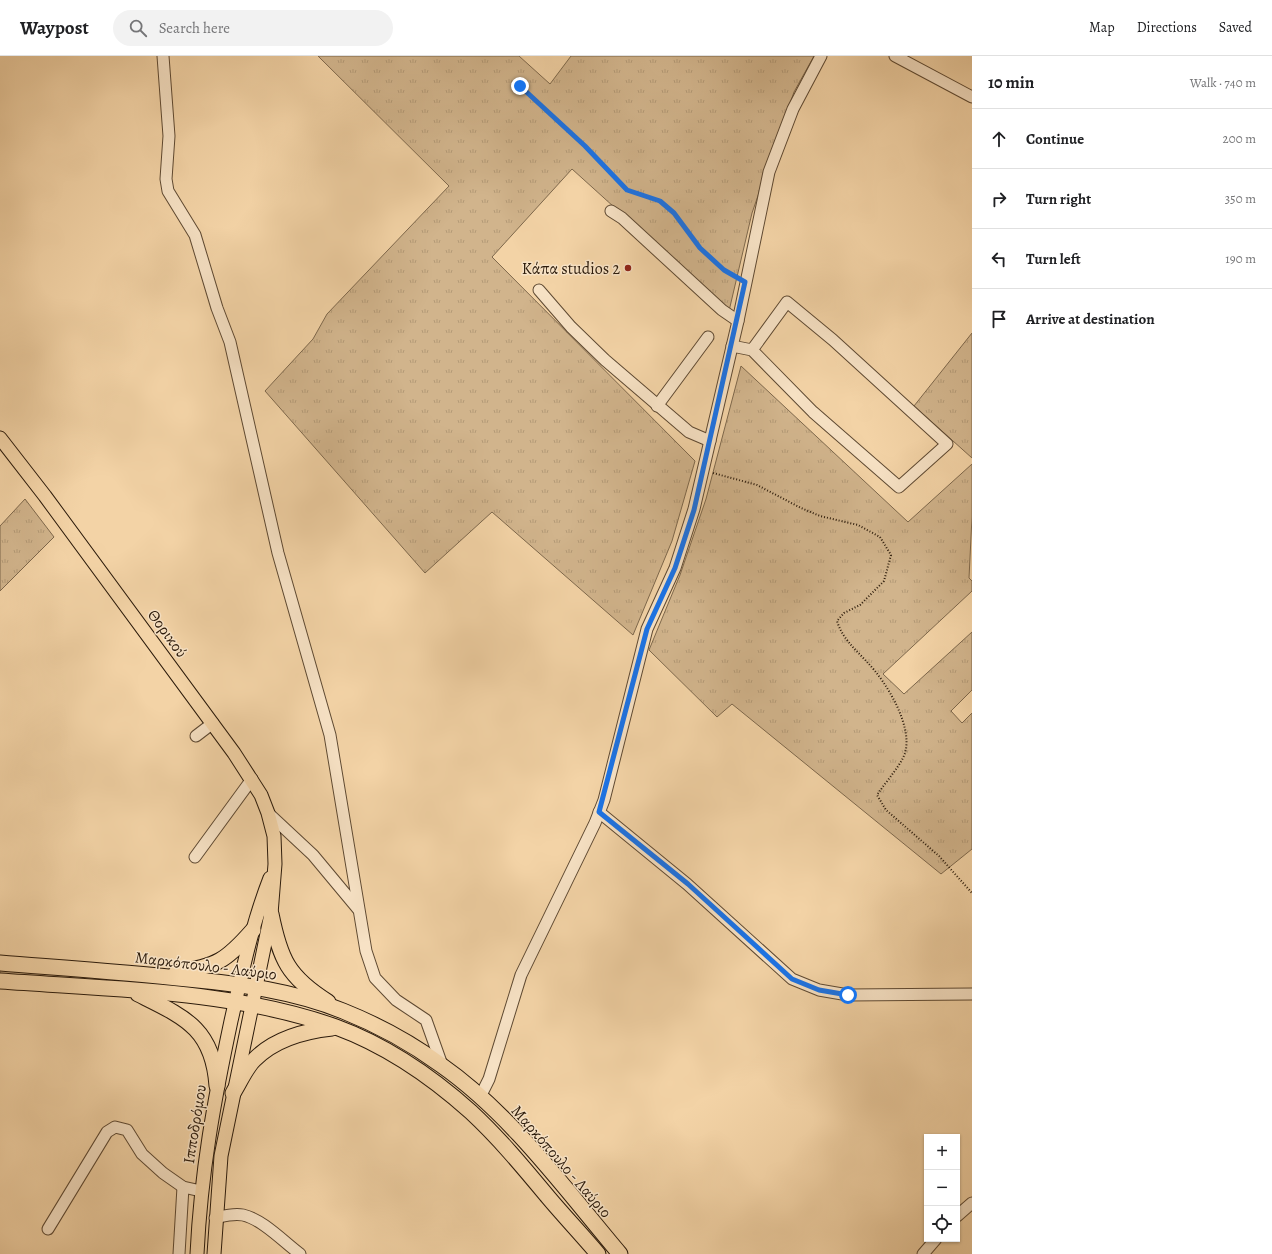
<!DOCTYPE html>
<html lang="en">
<head>
<meta charset="utf-8">
<style>
	body { margin:0; font-family:Alegreya,serif; background:#f2f2f2; color:#202124 }
	.controls { position:absolute; right:12px; bottom:12px; display:grid; overflow:hidden; border-radius:0px; box-shadow:0 1px 3px #0004 }
	.controls button { width:36px; height:36px; display:grid; place-items:center; padding:0; border:0; border-bottom:1px solid #e0e0e0; background:#fff; color:#202124; font:20px sans-serif }
	.stop { position:absolute; width:12px; height:12px; margin:-9px; border:3px solid #1a73e8; border-radius:50%; background:#fff }
	.stop.end { background:#1a73e8; border-color:#fff; box-shadow:0 1px 4px #0008 }
	.list { margin:0; padding:0; list-style:none }
	h2 { display:flex; justify-content:space-between; align-items:center; height:52px; margin:0; padding:0 16px; font-size:17px }
	h2 small { font-size:13px; font-weight:400; color:#757577 }
	.list li { display:grid; grid-template-columns:26px 1fr auto; gap:12px; align-items:center; box-sizing:border-box; height:60px; padding:0 16px; border-top:1px solid #e0e0e0 }
	.list b { display:block; font-size:15px; white-space:nowrap }
	.list em { font-size:13px; font-style:normal; color:#757577 }
	.icon { flex:none; width:22px; height:22px; fill:none; stroke:currentColor; stroke-width:2; stroke-linecap:round; stroke-linejoin:round }
	.map { position:relative; flex:none; width:972px; height:1198px; overflow:hidden }
	header { display:flex; align-items:center; gap:24px; box-sizing:border-box; height:56px; padding:0 20px; background:#fff; border-bottom:1px solid #e0e0e0 }
	header strong { font-size:19px }
	nav { display:flex; gap:22px; margin-inline-start:auto; font-size:14px }
	.search { width:280px; height:36px; background:#f2f2f2; display:flex; align-items:center; gap:10px; box-sizing:border-box; padding:0 14px; border-radius:22px; color:#757577; font-size:15px }
	main { display:flex }
	aside { flex:1; background:#fff }
	.map>svg:first-child { display:block }
	.grass { fill:url(#grass-tufts); stroke:#7e684c }
	.lines { fill:none; stroke-linecap:round; stroke-linejoin:round }
	.minor-casing { stroke:#5e4932; stroke-width:13 }
	.major-casing { stroke:#2c1b0b; stroke-width:15 }
	.highway-casing { stroke:#2c1b0b; stroke-width:17 }
	.path { stroke:#2c1b0b; stroke-width:2; stroke-dasharray:1 2; stroke-linecap:butt }
	.minor { stroke:#f7e2c5; stroke-width:11 }
	.major { stroke:#f3d3a6; stroke-width:13 }
	.highway { stroke:#f3d3a6; stroke-width:15 }
	.route { stroke:#1a73e8; stroke-width:5 }
	.poi-dot { fill:#8f2418; stroke:#f7e2c5; stroke-width:1.5 }
	.labels { text-anchor:middle; stroke-width:3; stroke-linejoin:round; paint-order:stroke }
	.poi-label { font-size:16px; fill:#2c1b0b; stroke:#f7e2c5; text-anchor:end }
	.street-label { font-size:16px; fill:#2c1b0b; stroke:#f7e2c5 }
</style>
</head>
<body>
<header>
<strong>Waypost</strong>
<div class="search"><svg class="icon" aria-label="search" viewBox="0 0 24 24"><circle cx="10" cy="10" r="6"/><path d="M15 15l6 6"/></svg>Search here</div>
<nav><a>Map</a><a>Directions</a><a>Saved</a></nav>
</header>
<main>
<div class="map">
<svg width="972" height="1198" viewBox="0 0 972 1198">
	<defs>
		<pattern id="grass-tufts" width="24" height="20" patternUnits="userSpaceOnUse"><rect width="24" height="20" fill="#d1b48c"/><path d="M3 7l-1-3M5 7V3M7 7l1-3M15 17l-1-3M17 17v-4M19 17l1-3" fill="none" stroke="#b49a77"/></pattern>
	</defs>
	<rect width="100%" height="100%" fill="#f3d3a6"/>
	<filter id="stains"><feTurbulence type="fractalNoise" baseFrequency=".005" numOctaves="4"/><feColorMatrix values="0 0 0 0 .2 0 0 0 0 .09 0 0 0 0 .02 0 0 0 .5 -.17"/></filter>
	<radialGradient id="worn" r=".72"><stop offset=".6" stop-color="#630" stop-opacity="0"/><stop offset="1" stop-color="#630" stop-opacity=".3"/></radialGradient>
	<g class="grass">
		<path d="M 318,0 L 519,0 L 550,28 L 571,0 L 814,0 L 794,36 L 752,157 L 729,255 L 572,113 L 492,201 L 695,405 L 672,485 L 633,579 L 492,456 L 425,517 L 265,335 L 313,283 L 327,258 L 449,130 Z"/>
		<path d="M 972,277 L 972,402 L 914,350 Z"/>
		<path d="M 741,310 L 908,466 L 972,408 L 972,461 L 969,522 L 972,525 L 972,535 L 883,618 L 904,638 L 972,576 L 972,634 L 951,655 L 962,667 L 972,657 L 972,793 L 941,818 L 732,648 L 717,661 L 649,594 L 680,519 L 706,443 Z"/>
		<path d="M 25,443 L 54,481 L 0,535 L 0,470 Z"/>
		<path d="M 0,913 L 227,932 L 227,937 L 41,920 L 0,919 Z"/>
	</g>
	<g class="lines">
		<defs>
			<g id="minor">
				<path d="M 163,0 L 169,80 L 166,123 L 168,135 L 195,179 L 217,252 L 230,286 L 278,497 L 330,679 L 366,895 L 375,922 L 396,944 L 426,964 L 442,1009"/>
				<path d="M 895,0 L 972,41"/>
				<path d="M 611,155 L 622,162 L 722,254 L 738,265"/>
				<path d="M 539,234 L 571,271 L 605,304 L 689,376 L 710,385"/>
				<path d="M 732,290 L 752,294 L 813,356 L 899,431 L 947,388 L 833,284 L 787,246 L 752,294"/>
				<path d="M 657,350 L 708,281"/>
				<path d="M 196,680 L 213,667"/>
				<path d="M 599,756 L 687,828 L 792,923 L 819,934 L 848,939 L 972,938"/>
				<path d="M 268,757 L 313,799 L 358,853"/>
				<path d="M 195,801 L 252,723"/>
				<path d="M 480,1041 L 489,1023 L 521,919 L 595,767 L 604,744 L 647,573 L 675,512 L 694,453 L 738,265 L 769,116 L 793,53 L 821,0"/>
				<path d="M 957,1160 L 972,1147"/>
				<path d="M 215,1162 C 224,1160 233,1157 243,1159 C 262,1163 284,1186 300,1198"/>
				<path d="M 48,1173 L 107,1076 L 115,1071 L 127,1074 L 142,1098 L 163,1117 L 183,1131 L 201,1135"/>
				<path d="M 179,1198 L 183,1131"/>
				<path d="M 923,1198 L 936,1183"/>
			</g>
			<g id="major">
				<path d="M 0,382 L 45,440 L 234,697 L 261,739 L 268,757 L 274,780 L 275,808 L 271,858 L 221,1100 L 214,1198"/>
				<path d="M 197,1198 C 201,1116 214,1045 231,965 C 242,917 252,868 270,822"/>
			</g>
			<g id="highway">
				<path d="M 271,858 C 280,903 288,921 328,946"/>
				<path d="M 0,907 C 63,912 125,916 188,923 C 240,928 294,935 343,955 C 378,969 411,987 441,1009 C 511,1058 565,1133 620,1198"/>
				<path d="M 176,917 C 217,910 226,905 253,874"/>
				<path d="M 0,925 C 110,933 232,934 336,971 C 385,989 432,1021 471,1056 C 499,1082 523,1111 548,1141 C 564,1160 582,1179 598,1198"/>
				<path d="M 138,938 C 184,961 213,972 217,1030"/>
				<path d="M 233,1037 C 240,1026 246,1011 255,1003 C 275,983 304,975 332,972"/>
			</g>
		</defs>
		<use href="#minor" class="minor-casing"/>
		<use href="#major" class="major-casing"/>
		<use href="#highway" class="highway-casing"/>
		<g class="path">
			<path d="M 520,30 L 585,90 L 627,134 L 660,145 L 674,157 L 700,192 L 724,214 L 737,222"/>
			<path d="M 713,417 L 757,429 L 801,452 L 820,460 L 858,469 L 880,481 L 891,499 L 884,525 L 860,549 L 844,557 L 837,565 C 842,582 855,593 867,606 C 886,625 917,675 903,702 C 896,715 885,727 877,739 L 886,754 L 939,800 L 972,837"/>
		</g>
		<use href="#minor" class="minor"/>
		<use href="#major" class="major"/>
		<use href="#highway" class="highway"/>
	</g>
	<g class="lines">
		<path class="route" d="M 520,30 L 585,90 L 627,134 L 660,145 L 674,157 L 700,192 L 724,214 L 745,226 L 694,454 L 675,512 L 647,573 L 599,756 L 688,828 L 792,923 L 819,934 L 848,939"/>
	</g>
	<circle class="poi-dot" cx="628" cy="212" r="4"/>
	<g class="labels">
		<g class="poi-label">
			<text x="620" y="218">Κάπα studios 2</text>
		</g>
		<g class="street-label">
			<text transform="translate(168 577) rotate(54)" y="6">Θορικού</text>
			<text transform="translate(206 909) rotate(7)" y="6">Μαρκόπουλο - Λαύριο</text>
			<text transform="translate(194 1068) rotate(-81)" y="6">Ιπποδρόμου</text>
			<text transform="translate(562 1105) rotate(49)" y="6">Μαρκόπουλο - Λαύριο</text>
		</g>
	</g>
	<rect width="100%" height="100%" filter="url(#stains)"/>
	<rect width="100%" height="100%" fill="url(#worn)"/>
</svg>
<div class="controls">
<button>+</button>
<button>−</button>
<button><svg class="icon" aria-label="locate" viewBox="0 0 24 24"><circle cx="12" cy="12" r="6"/><path d="M12 2v4M12 18v4M2 12h4M18 12h4"/></svg></button>
</div>
<div class="stop" style="left:848px;top:939px"></div>
<div class="stop end" style="left:520px;top:30px"></div>
</div>
<aside>
<h2>10 min<small>Walk · 740 m</small></h2>
<ul class="list">
<li><svg class="icon" aria-label="ahead" viewBox="0 0 24 24"><path d="M12 20V5M6 11l6-6 6 6"/></svg><div><b>Continue</b></div><em>200 m</em></li>
<li><svg class="icon" aria-label="right" viewBox="0 0 24 24"><path d="M7 20v-9h11M14 6l5 5-5 5"/></svg><div><b>Turn right</b></div><em>350 m</em></li>
<li><svg class="icon" aria-label="left" viewBox="0 0 24 24"><path d="M17 20v-9H6M10 6l-5 5 5 5"/></svg><div><b>Turn left</b></div><em>190 m</em></li>
<li><svg class="icon" aria-label="arrive" viewBox="0 0 24 24"><path d="M6 21V4h12l-3 4 3 4H6"/></svg><div><b>Arrive at destination</b></div></li>
</ul>
</aside>
</main>
</body>
</html>
